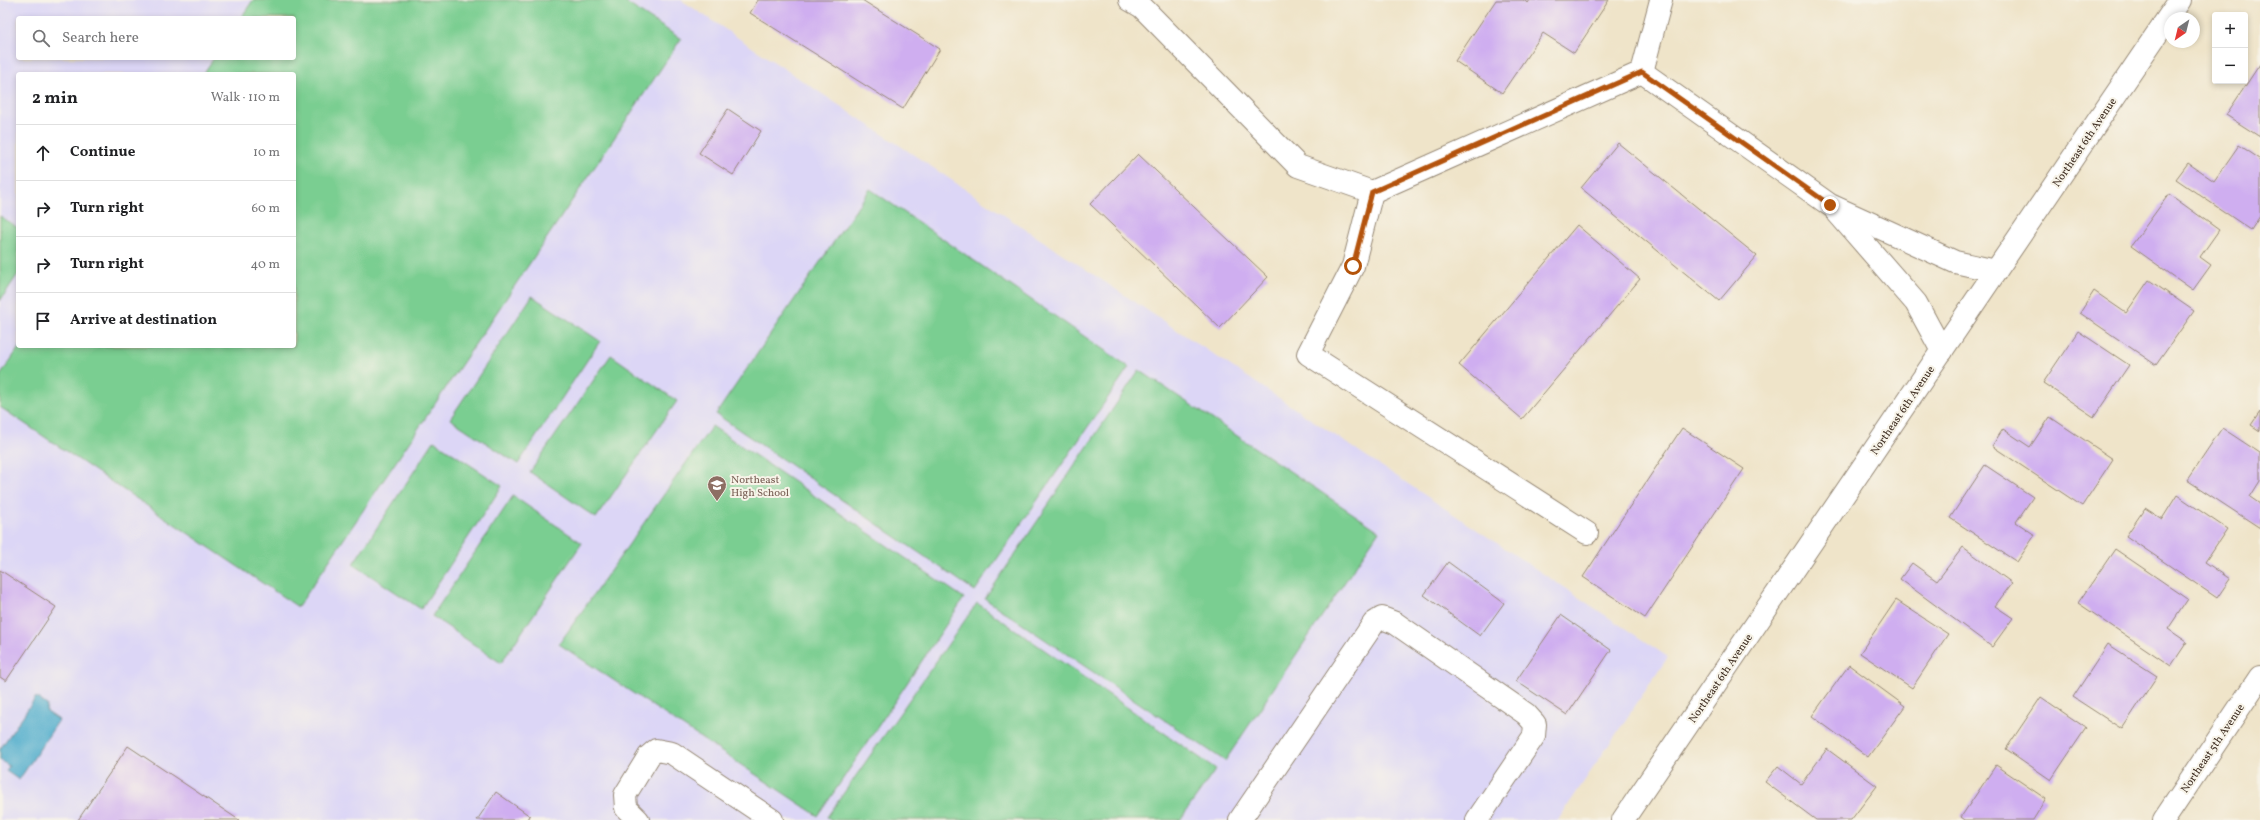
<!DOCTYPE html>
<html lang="en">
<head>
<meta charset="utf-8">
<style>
	body { margin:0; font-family:Vollkorn,serif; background:#f2f2f2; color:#202124 }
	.controls { position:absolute; right:12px; top:12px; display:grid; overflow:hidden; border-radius:4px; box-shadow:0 2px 6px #0003 }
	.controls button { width:36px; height:36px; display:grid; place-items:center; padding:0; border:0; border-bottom:1px solid #e0e0e0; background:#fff; color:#202124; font:20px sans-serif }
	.compass { position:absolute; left:2164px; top:12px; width:36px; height:36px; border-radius:50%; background:#fff; box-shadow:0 2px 6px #0003; rotate:215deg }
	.stop { position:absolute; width:12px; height:12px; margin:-9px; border:3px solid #b45309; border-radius:50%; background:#fff }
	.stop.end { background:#b45309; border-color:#fff; box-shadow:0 1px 4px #0008 }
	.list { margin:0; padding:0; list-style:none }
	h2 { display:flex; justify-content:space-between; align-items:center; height:52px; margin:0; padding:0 16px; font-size:17px }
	h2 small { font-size:13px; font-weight:400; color:#757577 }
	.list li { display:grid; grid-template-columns:26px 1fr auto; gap:12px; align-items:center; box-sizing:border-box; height:56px; padding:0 16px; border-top:1px solid #e0e0e0 }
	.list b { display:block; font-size:15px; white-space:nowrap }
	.list em { font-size:13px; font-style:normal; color:#757577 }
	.icon { flex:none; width:22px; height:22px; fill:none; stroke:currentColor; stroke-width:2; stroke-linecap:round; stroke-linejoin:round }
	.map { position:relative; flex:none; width:2260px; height:820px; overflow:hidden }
	.search { position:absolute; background:#fff; box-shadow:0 2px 6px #0003; left:16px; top:16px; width:280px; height:44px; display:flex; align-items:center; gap:10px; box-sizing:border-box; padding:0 14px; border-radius:4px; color:#757577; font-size:15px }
	.panel { position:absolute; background:#fff; box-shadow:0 2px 6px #0003; left:16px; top:72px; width:280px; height:276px; border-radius:4px }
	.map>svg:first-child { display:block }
	.built { fill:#dcd6f6; fill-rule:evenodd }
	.green { fill:#7ace91; stroke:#5a7c58 }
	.water { fill:#4daccc; stroke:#446b75 }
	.building { fill:#cfaef0 }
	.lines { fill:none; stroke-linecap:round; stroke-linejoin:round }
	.minor-casing { stroke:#958774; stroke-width:24 }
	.minor { stroke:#fff; stroke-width:22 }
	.route { stroke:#b45309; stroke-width:5 }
	.labels { text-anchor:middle; stroke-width:4; stroke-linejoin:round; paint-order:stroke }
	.street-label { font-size:11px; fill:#3b2a1e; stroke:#f7f3e8 }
	.education-label { font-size:11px; fill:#785e54; stroke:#f7f3e8; text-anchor:start }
</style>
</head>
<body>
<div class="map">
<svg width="2260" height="820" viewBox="0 0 2260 820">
	<rect width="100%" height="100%" fill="#f7f3e8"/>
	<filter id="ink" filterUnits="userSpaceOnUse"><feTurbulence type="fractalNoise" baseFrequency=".025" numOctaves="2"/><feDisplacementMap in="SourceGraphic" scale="8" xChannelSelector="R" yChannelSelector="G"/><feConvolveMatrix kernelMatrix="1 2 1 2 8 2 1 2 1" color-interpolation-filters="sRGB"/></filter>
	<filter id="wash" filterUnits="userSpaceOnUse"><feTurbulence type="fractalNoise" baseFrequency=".012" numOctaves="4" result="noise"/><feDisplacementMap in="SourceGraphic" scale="16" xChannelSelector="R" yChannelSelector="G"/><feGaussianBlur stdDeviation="0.9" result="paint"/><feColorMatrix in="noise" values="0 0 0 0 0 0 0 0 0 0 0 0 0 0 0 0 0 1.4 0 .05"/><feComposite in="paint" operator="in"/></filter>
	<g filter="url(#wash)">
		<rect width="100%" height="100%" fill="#efe4c9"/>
		<path class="built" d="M 0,0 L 681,0 L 1668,657 L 1558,820 L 0,820 ZM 18,18 L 294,18 L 294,58 L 18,58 ZM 18,74 L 294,74 L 294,346 L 18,346 Z"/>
		<g class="green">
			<path d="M 253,0 L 622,0 L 681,39 L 298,607 L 0,407 L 0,376 L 20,346 L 294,346 L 294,74 L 203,74 L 214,58 L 294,58 L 294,18 L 241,18 Z"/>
			<path d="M 870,189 L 1129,367 L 975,591 L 716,414 Z"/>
			<path d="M 0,216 L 18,228 L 18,274 L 0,301 Z"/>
			<path d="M 532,296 L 600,341 L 518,464 L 450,419 Z"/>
			<path d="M 611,355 L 677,401 L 596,518 L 530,472 Z"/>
			<path d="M 1139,370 L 1379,531 L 1225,761 L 985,599 Z"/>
			<path d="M 712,426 L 964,598 L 818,816 L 559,644 Z"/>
			<path d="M 434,441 L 502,486 L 421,609 L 353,564 Z"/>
			<path d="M 513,496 L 582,543 L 501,663 L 432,616 Z"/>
			<path d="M 977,603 L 1216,769 L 1180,820 L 832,820 L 827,817 Z"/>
		</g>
		<path class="water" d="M 36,697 L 47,705 L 46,711 L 59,720 L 19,780 L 6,771 L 9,766 L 0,760 L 0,749 Z"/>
		<g id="blocks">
			<g class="building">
				<path d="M 758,0 L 862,0 L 940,49 L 903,109 L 750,13 Z"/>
				<path d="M 1496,0 L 1523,0 L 1528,3 L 1530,0 L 1609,0 L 1574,53 L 1543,33 L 1502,93 L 1455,61 Z"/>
				<path d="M 2260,64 L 2260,137 L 2226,115 Z"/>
				<path d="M 728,109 L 761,131 L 733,175 L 699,153 Z"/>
				<path d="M 1618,143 L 1757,256 L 1719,301 L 1581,188 Z"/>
				<path d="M 2239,145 L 2260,159 L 2260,216 L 2251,230 L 2176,179 L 2188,163 L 2214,181 Z"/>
				<path d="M 1138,154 L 1268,277 L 1220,328 L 1090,204 Z"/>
				<path d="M 2169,194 L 2219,230 L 2200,257 L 2211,265 L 2193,290 L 2131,246 Z"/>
				<path d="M 1577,225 L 1640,279 L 1522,419 L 1459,365 Z"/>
				<path d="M 2149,280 L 2194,311 L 2156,365 L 2080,313 L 2094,291 L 2126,313 Z"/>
				<path d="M 2078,331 L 2129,365 L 2094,417 L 2043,383 Z"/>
				<path d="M 2260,412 L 2260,431 L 2251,425 Z"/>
				<path d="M 2050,417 L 2113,459 L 2082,506 L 1992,446 L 2003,429 L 2030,447 Z"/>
				<path d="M 1682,428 L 1744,469 L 1645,618 L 1583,577 Z"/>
				<path d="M 2222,428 L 2260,453 L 2260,481 L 2250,497 L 2260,504 L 2260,528 L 2187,480 Z"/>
				<path d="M 1985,465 L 2033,497 L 2016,522 L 2035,535 L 2017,562 L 1950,518 Z"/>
				<path d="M 2177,495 L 2227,529 L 2205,562 L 2230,579 L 2217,598 L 2126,536 L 2145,508 L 2162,519 Z"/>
				<path d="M 1963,547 L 2012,583 L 1995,606 L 2013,618 L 1992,647 L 1900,579 L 1912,563 L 1937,581 Z"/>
				<path d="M 2115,549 L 2188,599 L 2168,629 L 2187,642 L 2171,666 L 2078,603 Z"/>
				<path d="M 1448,562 L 1504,603 L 1480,636 L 1424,595 Z"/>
				<path d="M 0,570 L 56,607 L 6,681 L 0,677 Z"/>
				<path d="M 1896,600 L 1948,634 L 1912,688 L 1860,653 Z"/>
				<path d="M 1561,615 L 1611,650 L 1567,715 L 1516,681 Z"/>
				<path d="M 2108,644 L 2157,676 L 2122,729 L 2073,697 Z"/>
				<path d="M 1849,665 L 1905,706 L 1868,757 L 1812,716 Z"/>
				<path d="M 2041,697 L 2086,728 L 2051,780 L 2006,749 Z"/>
				<path d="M 128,746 L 239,820 L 78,820 Z"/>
				<path d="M 1827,749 L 1877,786 L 1851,820 L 1816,820 L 1765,782 L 1778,766 L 1801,784 Z"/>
				<path d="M 1996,765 L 2046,799 L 2033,820 L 1965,820 L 1961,817 Z"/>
				<path d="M 496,792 L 530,816 L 527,820 L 477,820 Z"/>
			</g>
		</g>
	</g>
	<g filter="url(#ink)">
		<use href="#blocks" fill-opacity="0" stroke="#958774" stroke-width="1"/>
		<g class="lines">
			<defs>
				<g id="minor">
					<path d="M 1130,0 L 1142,7 L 1298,166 L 1372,192 L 1642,72 L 1661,0"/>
					<path d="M 1642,72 L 1830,205 L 1955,262 L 1996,271"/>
					<path d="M 1372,192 L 1353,266 L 1308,354 L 1587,533"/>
					<path d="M 1836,211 L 1916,303 L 1942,351"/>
					<path d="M 638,820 L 626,808 L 625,795 L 649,756 L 656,750 L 672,753 L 772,820"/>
					<path d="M 1240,820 L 1374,623 L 1382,618 L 1395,623 L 1526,714 L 1535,724 L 1534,736 L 1477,820"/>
					<path d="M 1623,820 L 2180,0"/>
					<path d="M 2164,820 L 2260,677"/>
				</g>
			</defs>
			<use href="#minor" class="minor-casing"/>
			<use href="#minor" class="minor"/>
		</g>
	</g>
	<g class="lines" filter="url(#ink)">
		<path class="route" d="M 1353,266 L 1372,192 L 1642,72 L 1830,205"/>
	</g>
	<defs>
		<symbol id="school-pin" viewBox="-11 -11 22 30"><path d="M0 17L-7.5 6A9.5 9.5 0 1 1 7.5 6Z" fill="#8d6e63" stroke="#f7f3e8"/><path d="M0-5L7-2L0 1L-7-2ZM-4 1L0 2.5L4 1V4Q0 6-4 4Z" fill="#fff"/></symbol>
	</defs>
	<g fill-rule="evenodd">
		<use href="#school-pin" x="706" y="474" width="22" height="30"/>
	</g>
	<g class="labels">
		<g class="street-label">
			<text transform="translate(2084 142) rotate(-56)" y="4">Northeast 6th Avenue</text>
			<text transform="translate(1902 410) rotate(-56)" y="4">Northeast 6th Avenue</text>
			<text transform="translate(1720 678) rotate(-56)" y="4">Northeast 6th Avenue</text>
			<text transform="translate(2212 748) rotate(-56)" y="4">Northeast 5th Avenue</text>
		</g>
		<g class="education-label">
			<text x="731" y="483">Northeast<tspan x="731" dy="13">High School</tspan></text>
		</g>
	</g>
</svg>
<div class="controls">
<button>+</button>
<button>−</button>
</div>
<svg class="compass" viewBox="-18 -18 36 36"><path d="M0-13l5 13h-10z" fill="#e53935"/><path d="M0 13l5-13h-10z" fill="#757577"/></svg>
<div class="stop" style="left:1353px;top:266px"></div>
<div class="stop end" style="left:1830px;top:205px"></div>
<div class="search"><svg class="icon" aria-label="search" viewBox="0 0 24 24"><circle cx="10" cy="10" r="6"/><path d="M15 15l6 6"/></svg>Search here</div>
<section class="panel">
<h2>2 min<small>Walk · 110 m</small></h2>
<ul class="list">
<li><svg class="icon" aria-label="ahead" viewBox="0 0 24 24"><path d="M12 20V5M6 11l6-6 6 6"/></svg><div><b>Continue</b></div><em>10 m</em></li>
<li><svg class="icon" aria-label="right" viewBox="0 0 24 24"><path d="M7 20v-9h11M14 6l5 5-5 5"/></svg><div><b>Turn right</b></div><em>60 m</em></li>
<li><svg class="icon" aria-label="right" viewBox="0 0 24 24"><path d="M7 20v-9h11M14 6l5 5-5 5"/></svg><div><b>Turn right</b></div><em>40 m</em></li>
<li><svg class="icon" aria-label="arrive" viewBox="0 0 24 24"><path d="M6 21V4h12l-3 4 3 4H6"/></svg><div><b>Arrive at destination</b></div></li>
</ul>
</section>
</div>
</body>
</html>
